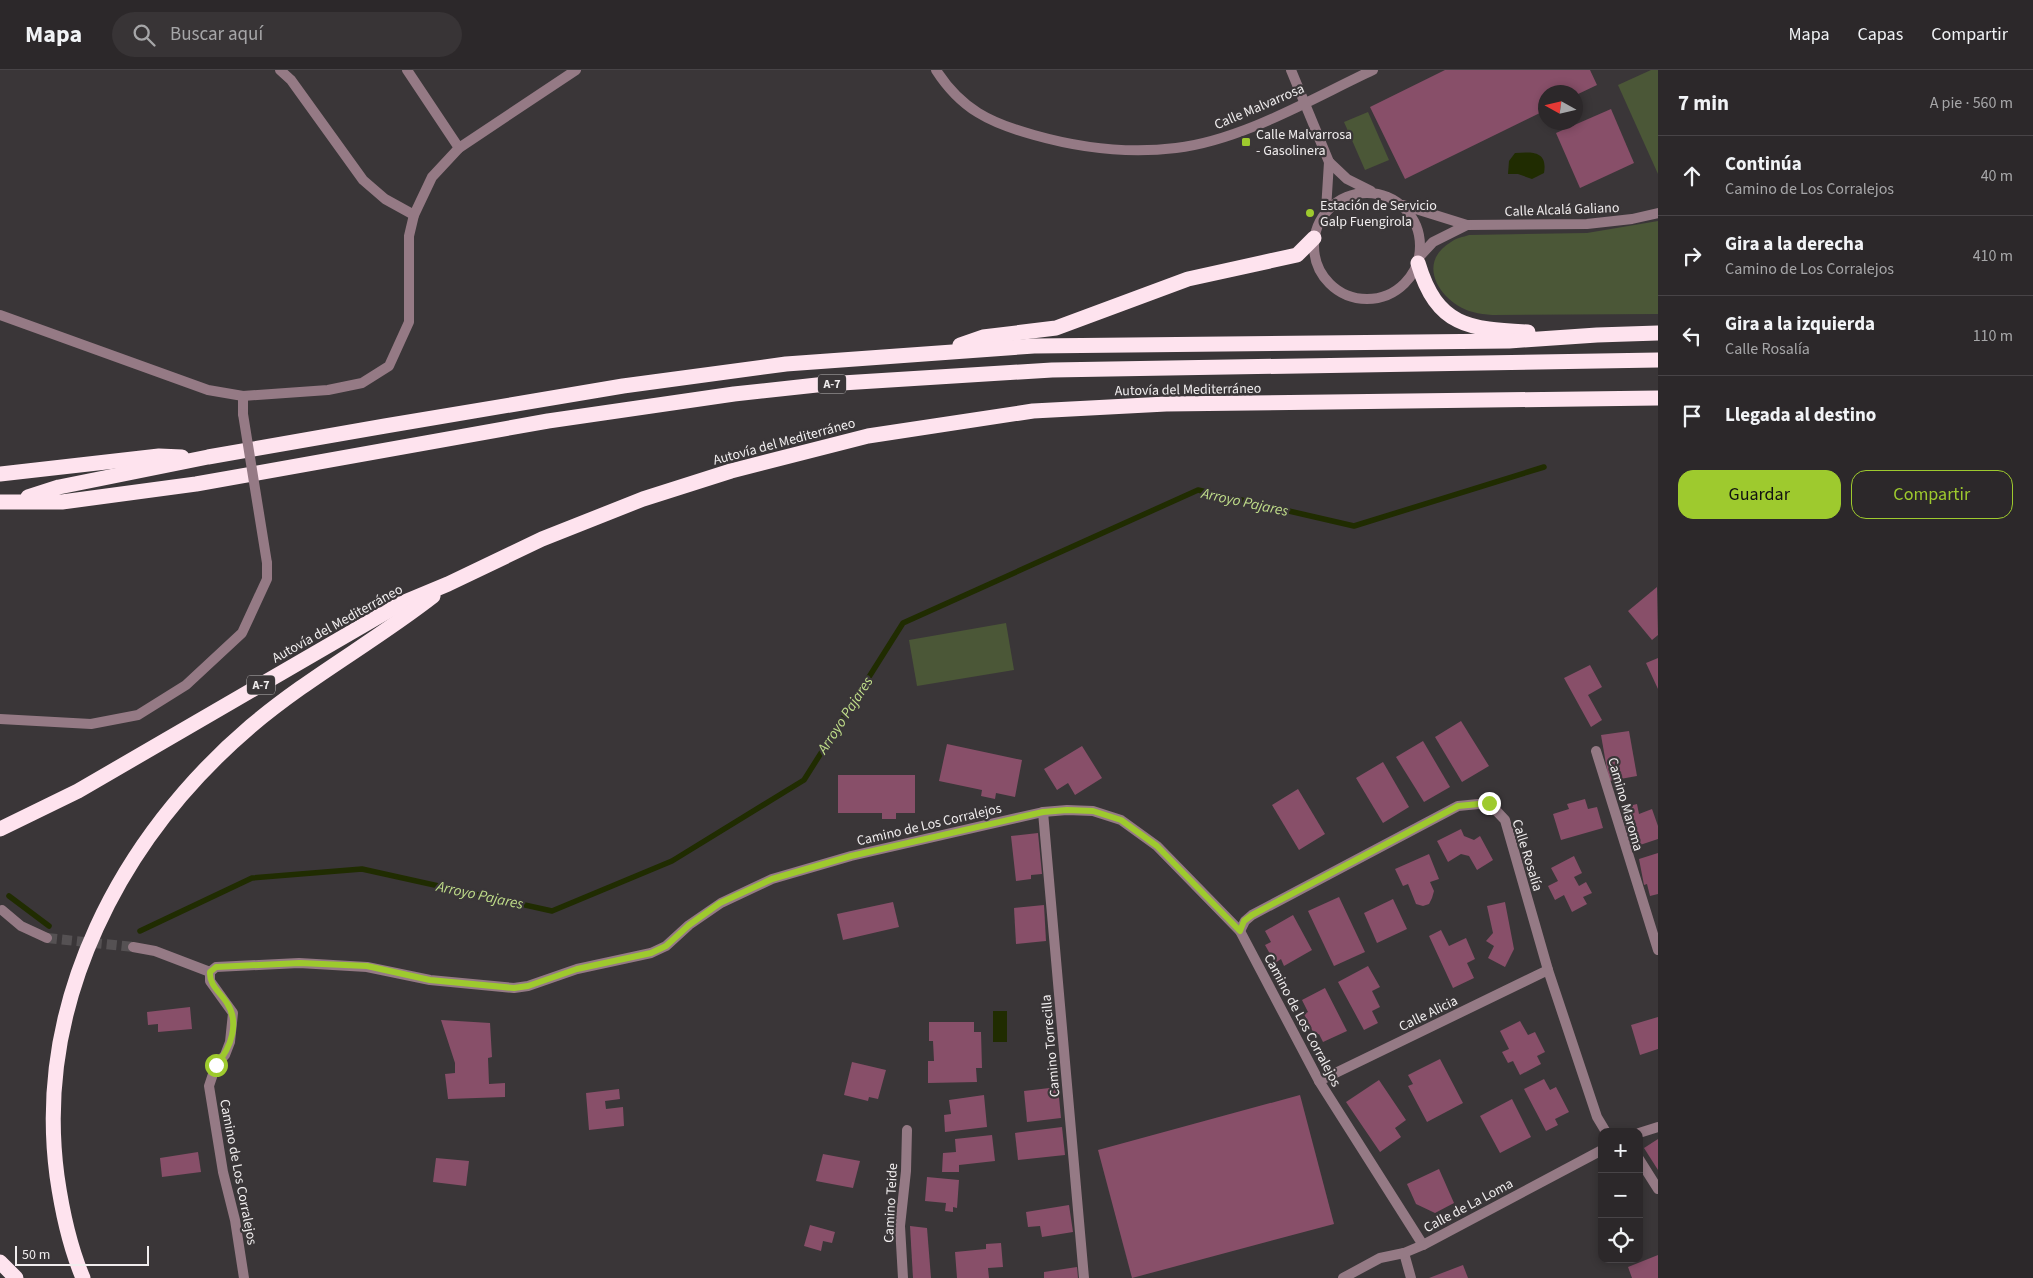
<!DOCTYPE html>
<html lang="es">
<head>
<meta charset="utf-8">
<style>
	body { margin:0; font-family:"Source Sans 3",sans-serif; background:#383436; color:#f1f3f6 }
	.controls { position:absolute; right:15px; bottom:15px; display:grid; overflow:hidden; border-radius:10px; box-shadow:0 2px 8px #0003 }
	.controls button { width:45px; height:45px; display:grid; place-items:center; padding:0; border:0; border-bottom:1px solid #484447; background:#2c282a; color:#f1f3f6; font:25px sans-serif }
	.compass { position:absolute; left:1538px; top:15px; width:45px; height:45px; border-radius:50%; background:#2c282a; box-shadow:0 2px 8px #0003; rotate:278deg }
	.scale { position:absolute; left:15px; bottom:12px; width:134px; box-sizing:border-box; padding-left:5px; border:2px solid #f0edee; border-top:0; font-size:14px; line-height:18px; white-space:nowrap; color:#f0edee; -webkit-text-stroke:4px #3a3638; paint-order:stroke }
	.stop { position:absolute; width:15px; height:15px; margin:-11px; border:4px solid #9eca2e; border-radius:50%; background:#fff }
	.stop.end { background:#9eca2e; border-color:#fff; box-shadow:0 1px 5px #0008 }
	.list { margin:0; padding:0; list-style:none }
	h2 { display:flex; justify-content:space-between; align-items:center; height:65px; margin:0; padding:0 20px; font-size:21px }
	h2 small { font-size:16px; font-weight:400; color:#a6a6a8 }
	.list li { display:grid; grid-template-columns:32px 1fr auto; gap:15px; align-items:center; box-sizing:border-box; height:80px; padding:0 20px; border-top:1px solid #484447 }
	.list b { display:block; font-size:19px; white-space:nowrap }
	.list p { margin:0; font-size:16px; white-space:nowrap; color:#a6a6a8 }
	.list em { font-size:16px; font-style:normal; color:#a6a6a8 }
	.actions { display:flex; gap:10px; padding:15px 20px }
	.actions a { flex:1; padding:11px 0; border:1px solid #9eca2e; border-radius:15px; text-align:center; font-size:18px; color:#9eca2e }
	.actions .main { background:#9eca2e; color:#111 }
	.icon { flex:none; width:28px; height:28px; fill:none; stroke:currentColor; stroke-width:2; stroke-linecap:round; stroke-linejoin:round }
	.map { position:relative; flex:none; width:1658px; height:1208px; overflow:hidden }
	header { display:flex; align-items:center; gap:30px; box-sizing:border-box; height:70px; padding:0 25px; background:#2c282a; border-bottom:1px solid #484447 }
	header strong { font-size:24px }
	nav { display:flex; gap:28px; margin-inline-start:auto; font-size:18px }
	.search { width:350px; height:45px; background:#383436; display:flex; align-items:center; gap:12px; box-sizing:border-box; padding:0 18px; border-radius:28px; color:#a6a6a8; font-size:19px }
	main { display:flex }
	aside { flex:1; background:#2c282a }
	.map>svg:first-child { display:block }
	.green { fill:#4b5737 }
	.water { fill:#202c01 }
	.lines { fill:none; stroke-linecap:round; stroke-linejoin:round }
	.stream { stroke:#202c01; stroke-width:5.5 }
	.building { fill:#884f69 }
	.street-tunnel { stroke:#555153; stroke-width:10; stroke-dasharray:10 5; stroke-linecap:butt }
	.street { stroke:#957a85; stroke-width:10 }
	.highway { stroke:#fee3ee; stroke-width:15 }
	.street-bridge { stroke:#957a85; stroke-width:10 }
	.route { stroke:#9eca2e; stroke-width:6 }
	.poi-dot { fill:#9eca2e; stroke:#3a3638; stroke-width:2 }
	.labels { text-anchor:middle; stroke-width:4.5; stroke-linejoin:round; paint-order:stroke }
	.shield { fill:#3a3638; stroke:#b9b6b7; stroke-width:1 }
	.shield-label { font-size:12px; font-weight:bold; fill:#f0edee }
	.street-label { font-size:14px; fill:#f0edee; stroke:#3a3638 }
	.poi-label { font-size:14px; fill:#f0edee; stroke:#3a3638; text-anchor:start }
	.water-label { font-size:15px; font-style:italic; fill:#c0de8a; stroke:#3a3638 }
</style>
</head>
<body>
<header>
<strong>Mapa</strong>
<div class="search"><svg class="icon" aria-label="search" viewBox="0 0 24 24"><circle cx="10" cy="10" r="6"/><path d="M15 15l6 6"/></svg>Buscar aquí</div>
<nav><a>Mapa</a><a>Capas</a><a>Compartir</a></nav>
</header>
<main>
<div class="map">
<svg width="1658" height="1208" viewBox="0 0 1658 1208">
	<rect width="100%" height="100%" fill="#3a3638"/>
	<g class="green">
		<path d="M 1651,0 L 1658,0 L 1658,104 L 1618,15 Z"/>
		<path d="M 1368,42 L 1389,90 L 1365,100 L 1344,52 Z"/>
		<path d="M 1658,151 L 1658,244 L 1492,245 C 1486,244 1479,244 1473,242 C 1442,234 1414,194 1451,172 C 1456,168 1463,167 1469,165 L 1587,163 Z"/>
		<path d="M 1006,553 L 1014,600 L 917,616 L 909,570 Z"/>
	</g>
	<g class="water">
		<path d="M 1515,83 C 1531,82 1548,80 1544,103 L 1532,109 L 1518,104 L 1508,104 L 1509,91 Z"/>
		<rect x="993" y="941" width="14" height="31"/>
	</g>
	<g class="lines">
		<g class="stream">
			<path d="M 9,826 L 49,856"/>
			<path d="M 140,861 L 252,808 L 362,799 L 552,841 L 672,791 L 804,710 L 903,553 L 1198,420 L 1354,456 L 1544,397"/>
		</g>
	</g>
	<g class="building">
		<path d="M 1445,0 L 1590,0 L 1597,15 L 1576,25 L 1576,22 L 1546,22 L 1546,40 L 1405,109 L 1370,37 Z"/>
		<path d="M 1611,39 L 1634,93 L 1580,118 L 1556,63 Z"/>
		<path d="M 1657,517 L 1658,565 L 1652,570 L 1628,541 Z"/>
		<path d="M 1658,588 L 1658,619 L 1646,593 Z"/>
		<path d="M 1590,595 L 1602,617 L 1588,625 L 1602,650 L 1591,657 L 1564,608 Z"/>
		<path d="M 1461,651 L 1489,696 L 1462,712 L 1435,667 Z"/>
		<path d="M 1629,661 L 1637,706 L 1609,711 L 1601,665 Z"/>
		<path d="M 1423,671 L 1450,717 L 1424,732 L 1396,687 Z"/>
		<path d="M 947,674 L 1022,690 L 1015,727 L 996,723 L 995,729 L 981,726 L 982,720 L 939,711 Z"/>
		<path d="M 1082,676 L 1102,708 L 1075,725 L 1068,713 L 1057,720 L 1044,699 Z"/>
		<path d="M 1383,692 L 1409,737 L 1383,753 L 1356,708 Z"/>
		<path d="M 838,705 L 915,705 L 915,743 L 896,743 L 896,749 L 882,749 L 882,743 L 838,743 Z"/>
		<path d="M 1298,719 L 1325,764 L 1299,780 L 1272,735 Z"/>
		<path d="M 1585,729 L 1588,739 L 1597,737 L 1603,758 L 1561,770 L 1553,744 L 1569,739 L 1567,734 Z"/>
		<path d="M 1637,734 L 1639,744 L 1652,739 L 1658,756 L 1658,769 L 1631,778 L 1621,738 Z"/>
		<path d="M 1461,759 L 1464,766 L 1474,770 L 1480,766 L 1493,790 L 1477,800 L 1469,786 L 1461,784 L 1448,792 L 1437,771 Z"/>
		<path d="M 1038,763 L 1042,804 L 1031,805 L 1031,809 L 1016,811 L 1011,766 Z"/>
		<path d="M 1658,783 L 1658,824 L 1650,826 L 1647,814 L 1644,815 L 1639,789 Z"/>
		<path d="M 1429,784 L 1439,809 L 1430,812 L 1434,821 L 1432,828 L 1429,834 L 1423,836 L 1416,834 L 1408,814 L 1403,816 L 1395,799 Z"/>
		<path d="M 1574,786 L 1582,803 L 1574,807 L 1579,816 L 1586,812 L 1592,823 L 1583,827 L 1587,834 L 1572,842 L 1564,825 L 1555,830 L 1548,816 L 1558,811 L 1551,798 Z"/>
		<path d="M 1339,827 L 1365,882 L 1334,896 L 1308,841 Z"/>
		<path d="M 1393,829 L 1407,859 L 1377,873 L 1364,843 Z"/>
		<path d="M 893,832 L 899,857 L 843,870 L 837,844 Z"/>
		<path d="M 1505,832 L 1514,879 L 1505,897 L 1488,888 L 1494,876 L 1486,871 L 1493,863 L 1487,836 Z"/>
		<path d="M 1044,835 L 1046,871 L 1016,874 L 1014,838 Z"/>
		<path d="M 1293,845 L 1312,880 L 1284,896 L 1281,889 L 1275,893 L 1265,875 L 1271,872 L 1265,861 Z"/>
		<path d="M 1441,860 L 1449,876 L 1466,868 L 1475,889 L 1467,893 L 1474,908 L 1453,918 L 1429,866 Z"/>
		<path d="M 1368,896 L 1380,917 L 1372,921 L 1380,937 L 1372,941 L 1378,953 L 1364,960 L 1338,912 Z"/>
		<path d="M 1325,918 L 1347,961 L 1323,972 L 1319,964 L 1315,966 L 1304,944 L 1308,942 L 1302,930 Z"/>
		<path d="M 190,937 L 192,959 L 158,962 L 158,954 L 148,955 L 147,942 Z"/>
		<path d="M 1658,947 L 1658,979 L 1640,985 L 1631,955 Z"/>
		<path d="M 441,950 L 490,953 L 492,987 L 488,988 L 489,1014 L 505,1013 L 505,1027 L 448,1029 L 445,1004 L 455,1003 L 455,993 Z"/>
		<path d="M 1520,951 L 1528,965 L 1535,962 L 1545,982 L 1537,986 L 1541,994 L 1520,1005 L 1513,991 L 1508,993 L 1502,982 L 1509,979 L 1500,961 Z"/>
		<path d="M 929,952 L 974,952 L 974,962 L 981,962 L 982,998 L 976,998 L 977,1012 L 928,1013 L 928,991 L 934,991 L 933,971 L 929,971 Z"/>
		<path d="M 1440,989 L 1463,1033 L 1427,1052 L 1408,1016 L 1413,1014 L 1408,1005 Z"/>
		<path d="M 852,992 L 886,1000 L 878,1029 L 869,1027 L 868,1031 L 844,1025 Z"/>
		<path d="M 1544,1009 L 1550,1020 L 1556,1017 L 1569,1042 L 1555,1049 L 1558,1055 L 1546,1061 L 1524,1019 Z"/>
		<path d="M 1379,1010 L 1406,1050 L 1395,1058 L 1401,1067 L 1380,1082 L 1346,1032 Z"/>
		<path d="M 1058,1017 L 1061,1048 L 1027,1052 L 1024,1021 Z"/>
		<path d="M 619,1019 L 620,1029 L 605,1031 L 606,1039 L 623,1037 L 624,1056 L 589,1060 L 586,1023 Z"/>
		<path d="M 984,1025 L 987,1057 L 945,1062 L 944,1045 L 951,1044 L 949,1030 Z"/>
		<path d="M 1300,1025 L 1334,1154 L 1132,1208 L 1098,1080 Z"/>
		<path d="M 1512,1029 L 1531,1067 L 1500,1083 L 1480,1046 Z"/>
		<path d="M 1062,1057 L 1065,1085 L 1018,1090 L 1015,1063 Z"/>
		<path d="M 992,1065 L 995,1091 L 959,1095 L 959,1102 L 942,1102 L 943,1083 L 956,1082 L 955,1069 Z"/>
		<path d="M 1658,1069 L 1658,1100 L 1644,1078 Z"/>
		<path d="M 198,1082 L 201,1102 L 162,1107 L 160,1088 Z"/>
		<path d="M 823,1084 L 860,1091 L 853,1118 L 816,1111 Z"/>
		<path d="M 436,1088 L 469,1091 L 466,1116 L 433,1112 Z"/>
		<path d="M 1439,1099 L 1454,1133 L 1435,1143 L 1416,1134 L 1407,1114 Z"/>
		<path d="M 927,1107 L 959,1110 L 957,1138 L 953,1137 L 953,1142 L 945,1141 L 946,1133 L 925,1131 Z"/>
		<path d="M 1069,1135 L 1073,1162 L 1042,1167 L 1040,1156 L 1028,1157 L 1026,1142 Z"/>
		<path d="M 810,1155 L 835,1162 L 832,1173 L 823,1171 L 821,1181 L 804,1176 Z"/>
		<path d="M 910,1156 L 927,1158 L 931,1208 L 913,1208 Z"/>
		<path d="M 1001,1173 L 1003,1197 L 988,1198 L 989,1208 L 957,1208 L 955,1182 L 986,1179 L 986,1174 Z"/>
		<path d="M 1658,1185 L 1658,1208 L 1632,1208 L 1628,1197 Z"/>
		<path d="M 1463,1195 L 1468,1208 L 1429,1208 Z"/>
		<path d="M 1077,1197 L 1078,1208 L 1044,1208 L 1044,1202 Z"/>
	</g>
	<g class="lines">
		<path class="street-tunnel" d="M 47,868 L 133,877"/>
		<g class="street">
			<path d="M 280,0 L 291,10 L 363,110 L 385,129 L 414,145"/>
			<path d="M 407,0 L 459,78"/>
			<path d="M 936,0 C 961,39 990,53 1034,65 C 1080,78 1128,84 1176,78 C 1243,70 1313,28 1373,0"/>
			<path d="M 1291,0 L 1329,92 L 1326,140"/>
			<path d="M 1329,92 L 1347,109 L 1371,121"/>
			<circle cx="1367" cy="176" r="53"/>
			<path d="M 1403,135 L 1467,155 L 1587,154 L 1632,149 L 1658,143"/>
			<path d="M 1420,186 L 1433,172 L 1467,155"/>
			<path d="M 0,245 L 208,320 L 243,326 L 328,320 L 362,313 L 389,296 L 409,252 L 409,166 L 414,145 L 432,107 L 459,78 L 576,0"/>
			<path d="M 243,344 L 243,326"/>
			<path d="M 0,649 L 91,654 L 138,645 L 186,615 L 242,563 L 267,509 L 267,493"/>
			<path d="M 1596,681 L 1658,880"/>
			<path d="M 1043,742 L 1084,1208"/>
			<path d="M 2,840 L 21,856 L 47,868"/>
			<path d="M 1240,861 L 1245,851 L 1252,845 L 1458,736 L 1489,733 L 1505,750 L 1548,900 L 1597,1047 L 1606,1062"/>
			<path d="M 133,877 L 155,881 L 210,902"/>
			<path d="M 1319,1011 L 1548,900"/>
			<path d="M 1639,1063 L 1658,1057"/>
			<path d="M 1639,1089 L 1658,1119"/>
			<path d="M 1404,1183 L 1411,1208"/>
			<path d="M 244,1208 L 235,1150 L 223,1102 L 209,1016 L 216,995 L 225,985 L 230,972 L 233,943 L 210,911 L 210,902 L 216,897 L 299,893 L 367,897 L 430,910 L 514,918 L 528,916 L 577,899 L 651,883 L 666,876 L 689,855 L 721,833 L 772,809 L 851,786 L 1043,742 L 1067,740 L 1093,741 L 1121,750 L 1157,776 L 1240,861 L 1319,1011 L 1423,1175"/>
			<path d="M 903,1208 L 900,1156 L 906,1101 L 907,1060"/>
			<path d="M 1343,1208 L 1380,1188 L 1404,1183 L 1423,1175 L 1602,1080"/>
		</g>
		<g class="highway">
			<path d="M 1418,193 C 1437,257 1469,259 1528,262"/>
			<path d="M 960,275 L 983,267 L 1056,258 L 1188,209 L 1297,185 L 1314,168"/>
			<path d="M 0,404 L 159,386 L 182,387"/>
			<path d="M 28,427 L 59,417 L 208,387 L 385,356 L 623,316 L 786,294 L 1034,276 L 1509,271 L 1597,265 L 1658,263"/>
			<path d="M 0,432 L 62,432 L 196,414 L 548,351 L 734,324 L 826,314 L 1052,300 L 1658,290"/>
			<path d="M 0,759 L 78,721 L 400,534 L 448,514 L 542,469 L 643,429 L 731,401 L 868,366 L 1033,341 L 1166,334 L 1658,328"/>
			<path d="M 0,1192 L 16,1208"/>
			<path d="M 83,1208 C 69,1175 62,1141 57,1106 C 34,932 121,767 251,656 C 309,607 374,572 433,526"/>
		</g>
		<path class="street-bridge" d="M 243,344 L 267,493"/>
	</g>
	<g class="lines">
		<path class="route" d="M 216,995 C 231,978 240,953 227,933 C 220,922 209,915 210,902 L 216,897 L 300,893 L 367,896 L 430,910 L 514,918 L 528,916 L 577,899 L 651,883 L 666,876 L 689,855 L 720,833 L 772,809 L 851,786 L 1043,742 L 1067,740 L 1093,741 L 1121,750 L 1157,776 L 1240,861 L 1244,851 L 1252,845 L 1458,736 L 1489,733"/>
	</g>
	<g class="poi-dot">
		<rect x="1241" y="67" width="10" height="10" rx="2.5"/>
		<circle cx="1310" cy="143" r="5"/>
	</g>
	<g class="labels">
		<g class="shield">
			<rect x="818" y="304.5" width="28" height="19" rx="4"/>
			<rect x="247" y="605.5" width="28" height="19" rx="4"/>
		</g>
		<g class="shield-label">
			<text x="832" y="318">A-7</text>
			<text x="261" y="619">A-7</text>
		</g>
		<g class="street-label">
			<text transform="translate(1259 36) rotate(-23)" y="5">Calle Malvarrosa</text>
			<text transform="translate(1562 139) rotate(-2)" y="5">Calle Alcalá Galiano</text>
			<text transform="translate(1188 319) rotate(-1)" y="5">Autovía del Mediterráneo</text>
			<text transform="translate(784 371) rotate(-15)" y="5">Autovía del Mediterráneo</text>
			<text transform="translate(337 553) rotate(-29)" y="5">Autovía del Mediterráneo</text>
			<text transform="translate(1626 734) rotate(74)" y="5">Camino Maroma</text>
			<text transform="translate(929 754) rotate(-13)" y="5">Camino de Los Corralejos</text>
			<text transform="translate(1528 785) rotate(73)" y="5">Calle Rosalía</text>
			<text transform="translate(1428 943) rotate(-26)" y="5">Calle Alicia</text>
			<text transform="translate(1303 950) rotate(62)" y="5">Camino de Los Corralejos</text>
			<text transform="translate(1050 976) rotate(-95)" y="5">Camino Torrecilla</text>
			<text transform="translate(239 1102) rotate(79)" y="5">Camino de Los Corralejos</text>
			<text transform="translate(890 1133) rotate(-87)" y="5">Camino Teide</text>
			<text transform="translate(1468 1135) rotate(-28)" y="5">Calle de La Loma</text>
		</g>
		<g class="poi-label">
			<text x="1256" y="69">Calle Malvarrosa<tspan x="1256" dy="16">- Gasolinera</tspan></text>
			<text x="1320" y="140">Estación de Servicio<tspan x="1320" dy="16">Galp Fuengirola</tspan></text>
		</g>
		<g class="water-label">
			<text transform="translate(1245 432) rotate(12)" y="5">Arroyo Pajares</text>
			<text transform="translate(845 645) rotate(-57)" y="5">Arroyo Pajares</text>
			<text transform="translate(480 825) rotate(12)" y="5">Arroyo Pajares</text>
		</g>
	</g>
</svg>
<div class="controls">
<button>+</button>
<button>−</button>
<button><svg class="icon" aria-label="locate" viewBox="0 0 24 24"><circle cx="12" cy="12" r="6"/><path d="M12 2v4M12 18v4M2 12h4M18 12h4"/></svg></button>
</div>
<svg class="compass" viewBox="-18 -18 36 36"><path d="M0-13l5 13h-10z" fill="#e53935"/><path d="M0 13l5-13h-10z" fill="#a6a6a8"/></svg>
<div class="scale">50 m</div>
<div class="stop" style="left:216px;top:995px"></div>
<div class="stop end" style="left:1489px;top:733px"></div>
</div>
<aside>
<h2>7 min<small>A pie · 560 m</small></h2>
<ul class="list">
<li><svg class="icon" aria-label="ahead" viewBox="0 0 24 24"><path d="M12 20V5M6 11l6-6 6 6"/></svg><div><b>Continúa</b><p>Camino de Los Corralejos</p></div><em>40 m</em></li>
<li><svg class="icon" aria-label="right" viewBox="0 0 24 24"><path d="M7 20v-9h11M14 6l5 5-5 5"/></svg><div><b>Gira a la derecha</b><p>Camino de Los Corralejos</p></div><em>410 m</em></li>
<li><svg class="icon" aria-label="left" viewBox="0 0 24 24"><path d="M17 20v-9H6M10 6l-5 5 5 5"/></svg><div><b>Gira a la izquierda</b><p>Calle Rosalía</p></div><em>110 m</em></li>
<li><svg class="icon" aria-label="arrive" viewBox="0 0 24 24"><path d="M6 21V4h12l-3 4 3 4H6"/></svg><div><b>Llegada al destino</b></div></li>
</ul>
<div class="actions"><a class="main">Guardar</a><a>Compartir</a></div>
</aside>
</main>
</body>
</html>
